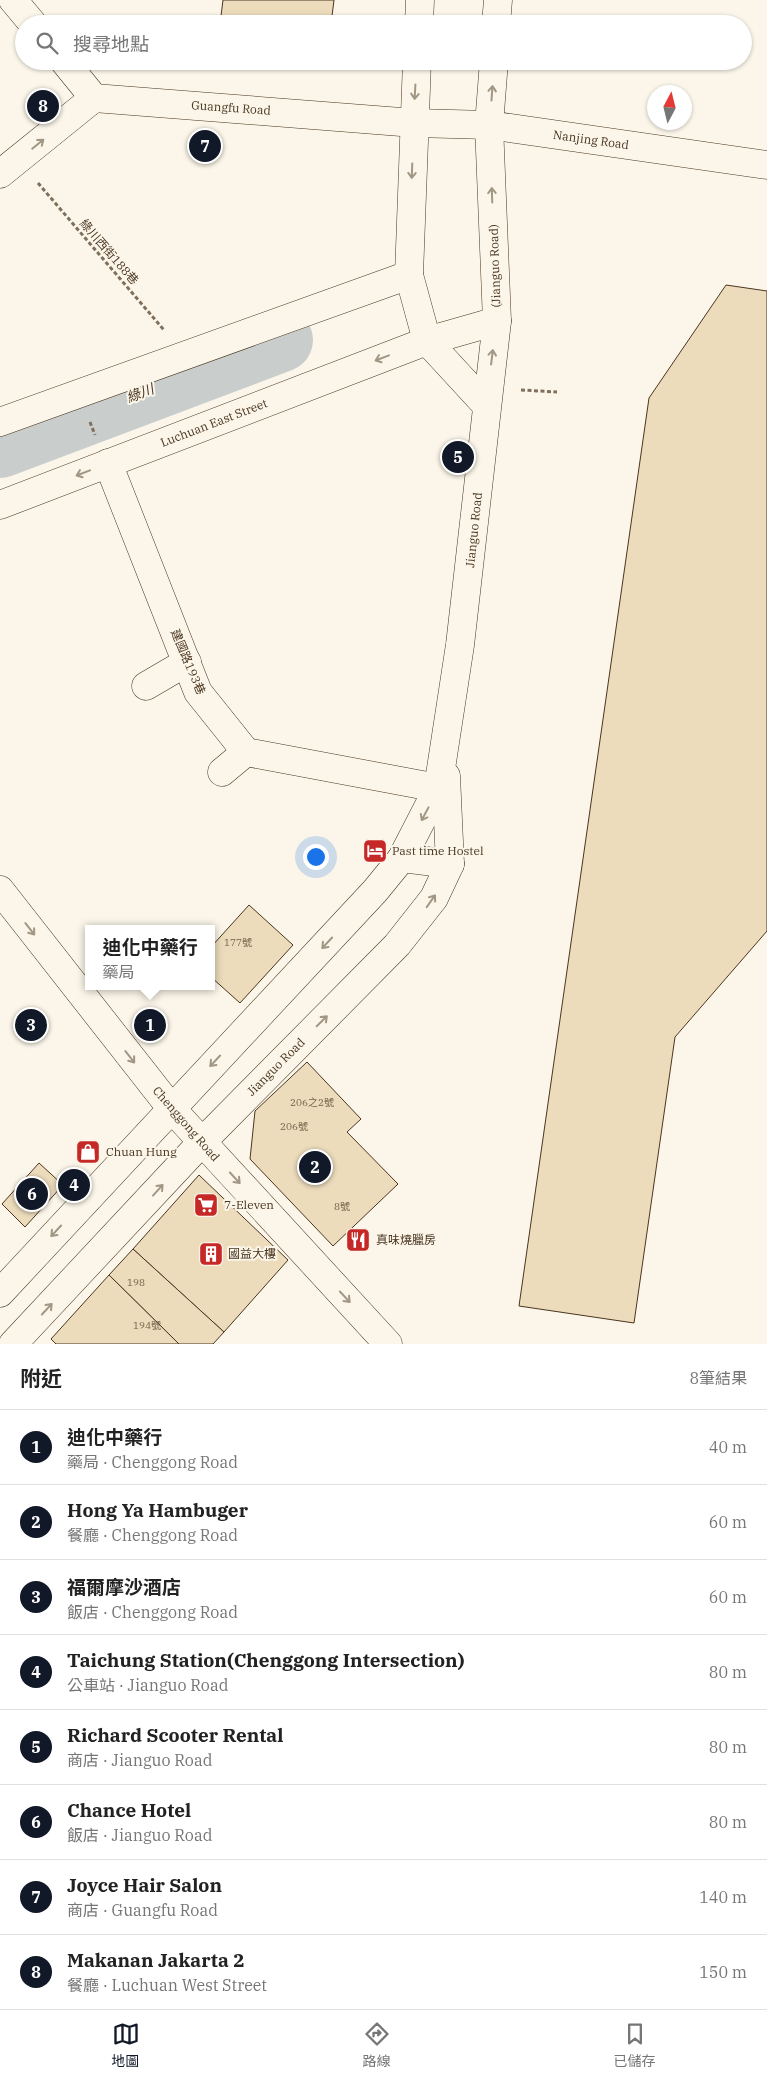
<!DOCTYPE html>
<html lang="zh-TW">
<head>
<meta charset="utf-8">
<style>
	body { margin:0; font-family:"IBM Plex Serif","Noto Sans TC",serif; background:#f6f6f6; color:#222 }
	.compass { position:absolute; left:647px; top:85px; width:45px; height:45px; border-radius:50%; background:#fff; box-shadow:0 1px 4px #0004; rotate:7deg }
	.you { position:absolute; left:315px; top:856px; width:18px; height:18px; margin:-12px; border:4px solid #fff; border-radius:50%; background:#1a73e8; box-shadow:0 0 0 8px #1a73e833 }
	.badge { display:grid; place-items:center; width:32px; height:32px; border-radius:50%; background:#111827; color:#fff; font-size:16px; font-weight:700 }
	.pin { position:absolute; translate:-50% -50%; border:2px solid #fff; box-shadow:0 1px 5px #0006 }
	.popup { position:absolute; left:85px; top:925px; width:130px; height:65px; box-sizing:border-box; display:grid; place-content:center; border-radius:0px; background:#fff; filter:drop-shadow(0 1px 4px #0005); font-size:16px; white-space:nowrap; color:#767676 }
	.popup b { font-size:19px; color:#222 }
	.popup::after { content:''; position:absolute; left:50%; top:100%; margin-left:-10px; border:10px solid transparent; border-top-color:#fff }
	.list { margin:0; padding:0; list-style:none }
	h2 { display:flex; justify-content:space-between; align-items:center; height:65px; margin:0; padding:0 20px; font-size:21px }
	h2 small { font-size:16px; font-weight:400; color:#767676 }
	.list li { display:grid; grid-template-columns:32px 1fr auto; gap:15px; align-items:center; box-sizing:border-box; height:75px; padding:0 20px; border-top:1px solid #e0e0e0 }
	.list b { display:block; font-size:19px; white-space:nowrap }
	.list p { margin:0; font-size:16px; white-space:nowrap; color:#767676 }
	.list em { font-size:16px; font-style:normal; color:#767676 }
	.icon { flex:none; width:28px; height:28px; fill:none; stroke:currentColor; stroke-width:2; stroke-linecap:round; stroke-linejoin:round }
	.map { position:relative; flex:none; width:767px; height:1344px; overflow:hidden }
	.search { position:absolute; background:#fff; box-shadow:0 1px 4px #0004; left:15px; right:15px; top:15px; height:55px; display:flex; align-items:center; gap:12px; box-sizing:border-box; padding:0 18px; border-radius:28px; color:#767676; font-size:19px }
	.sheet { height:665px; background:#fff }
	nav { display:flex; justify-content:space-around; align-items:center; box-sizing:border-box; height:70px; border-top:1px solid #e0e0e0; background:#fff; font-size:14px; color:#767676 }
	nav a { display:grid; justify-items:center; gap:2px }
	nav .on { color:#111827 }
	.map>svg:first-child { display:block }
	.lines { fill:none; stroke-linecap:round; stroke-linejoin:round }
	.river { stroke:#c9cecd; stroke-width:64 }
	.building { fill:#ecdcbc; stroke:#4a3520 }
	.minor-casing { stroke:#4a3520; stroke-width:29 }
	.major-casing { stroke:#4a3520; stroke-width:29 }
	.path { stroke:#7f6f5c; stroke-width:3; stroke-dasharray:4 2.5; stroke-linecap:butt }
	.minor { stroke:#fbf6e9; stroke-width:28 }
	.major { stroke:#fbf6e9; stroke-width:28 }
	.oneway { stroke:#a29684 }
	.labels { text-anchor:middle; stroke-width:4; stroke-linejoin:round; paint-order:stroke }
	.number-label { font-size:10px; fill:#725f47 }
	.street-label { font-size:12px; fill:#4a3520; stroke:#fbf6e9 }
	.poi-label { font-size:12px; fill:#4a3520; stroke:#fbf6e9; text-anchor:start }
	.water-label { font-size:14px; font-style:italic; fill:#4a3520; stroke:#fbf6e9 }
</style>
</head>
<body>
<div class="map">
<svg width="767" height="1344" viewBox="0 0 767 1344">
	<rect width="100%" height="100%" fill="#fbf6e9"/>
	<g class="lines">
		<path class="river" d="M 0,446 L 281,340"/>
	</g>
	<g class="building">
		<path d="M 223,0 L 334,0 L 331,24 L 220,24 Z"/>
		<path d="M 726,285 L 767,291 L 767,931 L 675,1037 L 634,1323 L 519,1306 L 649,398 Z"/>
		<path d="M 249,905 L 293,945 L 240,1003 L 211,977 L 211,947 Z"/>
		<path d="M 307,1062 L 361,1119 L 347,1132 L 398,1184 L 333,1246 L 250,1159 L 255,1111 Z"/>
		<path d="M 39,1163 L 63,1185 L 25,1227 L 2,1204 Z"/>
		<path d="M 199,1175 L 288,1260 L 224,1332 L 133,1249 Z"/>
		<path d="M 133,1249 L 224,1332 L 213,1344 L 179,1344 L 109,1275 Z"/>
		<path d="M 109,1275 L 179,1344 L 56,1344 L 51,1339 Z"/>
	</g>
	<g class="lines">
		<defs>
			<g id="minor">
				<path d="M 13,0 L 33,24"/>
				<path d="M 64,61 L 94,98 L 414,123 L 489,125 L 767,165"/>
				<path d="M 0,174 L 94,98"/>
				<path d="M 0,422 L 409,275"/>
				<path d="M 108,463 L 198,692 L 246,752 L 438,788"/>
				<path d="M 0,505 L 427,341 L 497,321"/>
				<path d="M 146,686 L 187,662"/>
				<path d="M 222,772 L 246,752"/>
				<path d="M 402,858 L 450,864"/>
				<path d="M 0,890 L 171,1108 L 388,1344"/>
			</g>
			<g id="major">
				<path d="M 419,24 L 420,0"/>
				<path d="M 496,24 L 498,0"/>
				<path d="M 417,61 L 409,275 L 427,341 L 486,405"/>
				<path d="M 0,1293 L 375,891 L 402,858 L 438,788 L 460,645 L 497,321 L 489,125 L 494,61"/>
				<path d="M 13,1344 L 201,1143 L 397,945 L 434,898 L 450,864 L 446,776"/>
			</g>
		</defs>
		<use href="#minor" class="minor-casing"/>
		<use href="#major" class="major-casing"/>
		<g class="path">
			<path d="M 38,183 L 164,330"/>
			<path d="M 521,390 L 557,392"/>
			<path d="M 90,422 L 95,435"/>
		</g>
		<use href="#minor" class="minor"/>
		<use href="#major" class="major"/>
	</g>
	<defs><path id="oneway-shaft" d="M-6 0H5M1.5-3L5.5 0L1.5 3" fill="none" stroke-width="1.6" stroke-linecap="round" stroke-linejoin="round" transform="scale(1.25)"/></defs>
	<g class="oneway">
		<use href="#oneway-shaft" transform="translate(415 92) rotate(93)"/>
		<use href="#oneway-shaft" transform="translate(492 93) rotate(-86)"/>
		<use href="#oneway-shaft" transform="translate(38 144) rotate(-39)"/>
		<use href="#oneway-shaft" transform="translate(412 171) rotate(92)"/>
		<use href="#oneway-shaft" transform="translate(492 195) rotate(-92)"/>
		<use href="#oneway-shaft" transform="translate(492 357) rotate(-83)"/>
		<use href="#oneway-shaft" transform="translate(382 358) rotate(159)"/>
		<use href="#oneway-shaft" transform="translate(83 473) rotate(159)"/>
		<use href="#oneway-shaft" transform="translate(425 814) rotate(118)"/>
		<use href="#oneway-shaft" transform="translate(431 901) rotate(-55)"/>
		<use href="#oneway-shaft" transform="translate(30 929) rotate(52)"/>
		<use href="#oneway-shaft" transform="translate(327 943) rotate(133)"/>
		<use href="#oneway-shaft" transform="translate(322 1021) rotate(-45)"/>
		<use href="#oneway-shaft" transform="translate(130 1057) rotate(52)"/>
		<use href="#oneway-shaft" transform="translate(215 1061) rotate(133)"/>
		<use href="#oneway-shaft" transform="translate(235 1178) rotate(47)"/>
		<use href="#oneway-shaft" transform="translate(158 1190) rotate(-48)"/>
		<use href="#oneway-shaft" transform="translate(56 1231) rotate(133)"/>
		<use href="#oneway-shaft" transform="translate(345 1297) rotate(47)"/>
		<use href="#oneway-shaft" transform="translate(47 1309) rotate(-47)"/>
	</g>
	<defs>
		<symbol id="hotel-square" viewBox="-11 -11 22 22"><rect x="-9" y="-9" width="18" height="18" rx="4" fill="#c62828" stroke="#fbf6e9"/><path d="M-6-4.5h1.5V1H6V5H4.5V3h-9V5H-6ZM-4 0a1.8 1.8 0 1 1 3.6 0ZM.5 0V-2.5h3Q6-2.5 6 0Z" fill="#fff"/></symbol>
		<symbol id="shop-square" viewBox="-11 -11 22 22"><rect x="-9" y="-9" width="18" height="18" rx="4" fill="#c62828" stroke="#fbf6e9"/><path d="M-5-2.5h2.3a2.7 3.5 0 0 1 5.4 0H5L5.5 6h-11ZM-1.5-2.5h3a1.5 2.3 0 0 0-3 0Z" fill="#fff"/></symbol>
		<symbol id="supermarket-square" viewBox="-11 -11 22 22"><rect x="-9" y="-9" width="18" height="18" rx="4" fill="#c62828" stroke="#fbf6e9"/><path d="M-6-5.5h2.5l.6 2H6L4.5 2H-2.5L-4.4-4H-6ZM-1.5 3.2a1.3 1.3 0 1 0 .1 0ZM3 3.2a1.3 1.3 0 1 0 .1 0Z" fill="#fff"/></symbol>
		<symbol id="restaurant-square" viewBox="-11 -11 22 22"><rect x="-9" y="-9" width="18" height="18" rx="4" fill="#c62828" stroke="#fbf6e9"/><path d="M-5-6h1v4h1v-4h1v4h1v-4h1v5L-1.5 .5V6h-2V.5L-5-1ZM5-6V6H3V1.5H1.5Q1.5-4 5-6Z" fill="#fff"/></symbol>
		<symbol id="building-square" viewBox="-11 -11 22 22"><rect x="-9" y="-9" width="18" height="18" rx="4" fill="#c62828" stroke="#fbf6e9"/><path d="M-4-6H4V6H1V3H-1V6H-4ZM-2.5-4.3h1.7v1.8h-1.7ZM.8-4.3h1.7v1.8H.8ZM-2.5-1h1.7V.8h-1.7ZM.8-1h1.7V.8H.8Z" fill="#fff"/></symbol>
	</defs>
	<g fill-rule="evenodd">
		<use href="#hotel-square" x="361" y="837" width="28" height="28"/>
		<use href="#shop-square" x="74" y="1138" width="28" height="28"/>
		<use href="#supermarket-square" x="192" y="1191" width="28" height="28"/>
		<use href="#restaurant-square" x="344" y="1226" width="28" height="28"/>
		<use href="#building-square" x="197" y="1240" width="28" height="28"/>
	</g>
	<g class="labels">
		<g class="number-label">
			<text x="238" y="946">177號</text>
			<text x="312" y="1106">206之2號</text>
			<text x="294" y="1130">206號</text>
			<text x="342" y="1210">8號</text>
			<text x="136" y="1286">198</text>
			<text x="147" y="1329">194號</text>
		</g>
		<g class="street-label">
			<text transform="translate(231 108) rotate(4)" y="4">Guangfu Road</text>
			<text transform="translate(591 140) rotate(8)" y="4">Nanjing Road</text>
			<text transform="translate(109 252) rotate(49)" y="4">綠川西街188巷</text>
			<text transform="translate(495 266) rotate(-92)" y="4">(Jianguo Road)</text>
			<text transform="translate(214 423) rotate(-21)" y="4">Luchuan East Street</text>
			<text transform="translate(474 530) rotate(-84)" y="4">Jianguo Road</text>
			<text transform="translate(188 662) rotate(67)" y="4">建國路193巷</text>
			<text transform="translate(276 1067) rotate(-45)" y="4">Jianguo Road</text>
			<text transform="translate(186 1124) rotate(49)" y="4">Chenggong Road</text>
		</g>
		<g class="poi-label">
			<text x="392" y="855">Past time Hostel</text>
			<text x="106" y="1156">Chuan Hung</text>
			<text x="224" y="1209">7-Eleven</text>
			<text x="376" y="1244">真味燒臘房</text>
			<text x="228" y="1258">國益大樓</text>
		</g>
		<g class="water-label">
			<text transform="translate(140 393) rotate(-21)" y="5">綠川</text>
		</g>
	</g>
</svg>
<svg class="compass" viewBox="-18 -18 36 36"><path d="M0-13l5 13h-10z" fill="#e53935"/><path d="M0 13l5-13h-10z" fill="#767676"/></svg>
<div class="you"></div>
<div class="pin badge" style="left:150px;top:1025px">1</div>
<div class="popup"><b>迪化中藥行</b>藥局</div>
<div class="pin badge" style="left:315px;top:1167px">2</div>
<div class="pin badge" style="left:31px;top:1025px">3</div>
<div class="pin badge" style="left:74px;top:1185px">4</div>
<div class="pin badge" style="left:458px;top:457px">5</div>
<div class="pin badge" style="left:32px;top:1194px">6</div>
<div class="pin badge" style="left:205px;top:146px">7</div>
<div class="pin badge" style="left:43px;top:106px">8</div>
<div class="search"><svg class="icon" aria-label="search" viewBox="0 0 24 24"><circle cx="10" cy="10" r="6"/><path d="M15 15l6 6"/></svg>搜尋地點</div>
</div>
<section class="sheet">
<h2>附近<small>8筆結果</small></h2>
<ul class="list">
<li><span class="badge">1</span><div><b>迪化中藥行</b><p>藥局 · Chenggong Road</p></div><em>40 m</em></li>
<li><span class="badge">2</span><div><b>Hong Ya Hambuger</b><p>餐廳 · Chenggong Road</p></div><em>60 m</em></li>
<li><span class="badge">3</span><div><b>福爾摩沙酒店</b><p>飯店 · Chenggong Road</p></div><em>60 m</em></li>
<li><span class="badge">4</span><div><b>Taichung Station(Chenggong Intersection)</b><p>公車站 · Jianguo Road</p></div><em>80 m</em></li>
<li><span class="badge">5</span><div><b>Richard Scooter Rental</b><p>商店 · Jianguo Road</p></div><em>80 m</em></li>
<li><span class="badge">6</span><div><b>Chance Hotel</b><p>飯店 · Jianguo Road</p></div><em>80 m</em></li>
<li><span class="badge">7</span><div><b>Joyce Hair Salon</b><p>商店 · Guangfu Road</p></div><em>140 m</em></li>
<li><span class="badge">8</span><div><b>Makanan Jakarta 2</b><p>餐廳 · Luchuan West Street</p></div><em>150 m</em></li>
</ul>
</section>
<nav>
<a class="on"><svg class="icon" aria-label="map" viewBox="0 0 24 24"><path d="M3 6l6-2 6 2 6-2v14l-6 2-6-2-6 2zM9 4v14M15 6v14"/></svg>地圖</a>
<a><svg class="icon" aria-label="directions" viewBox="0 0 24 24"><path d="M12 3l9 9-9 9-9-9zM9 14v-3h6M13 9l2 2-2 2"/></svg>路線</a>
<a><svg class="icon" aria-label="saved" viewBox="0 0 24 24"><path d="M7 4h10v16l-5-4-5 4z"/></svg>已儲存</a>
</nav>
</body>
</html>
